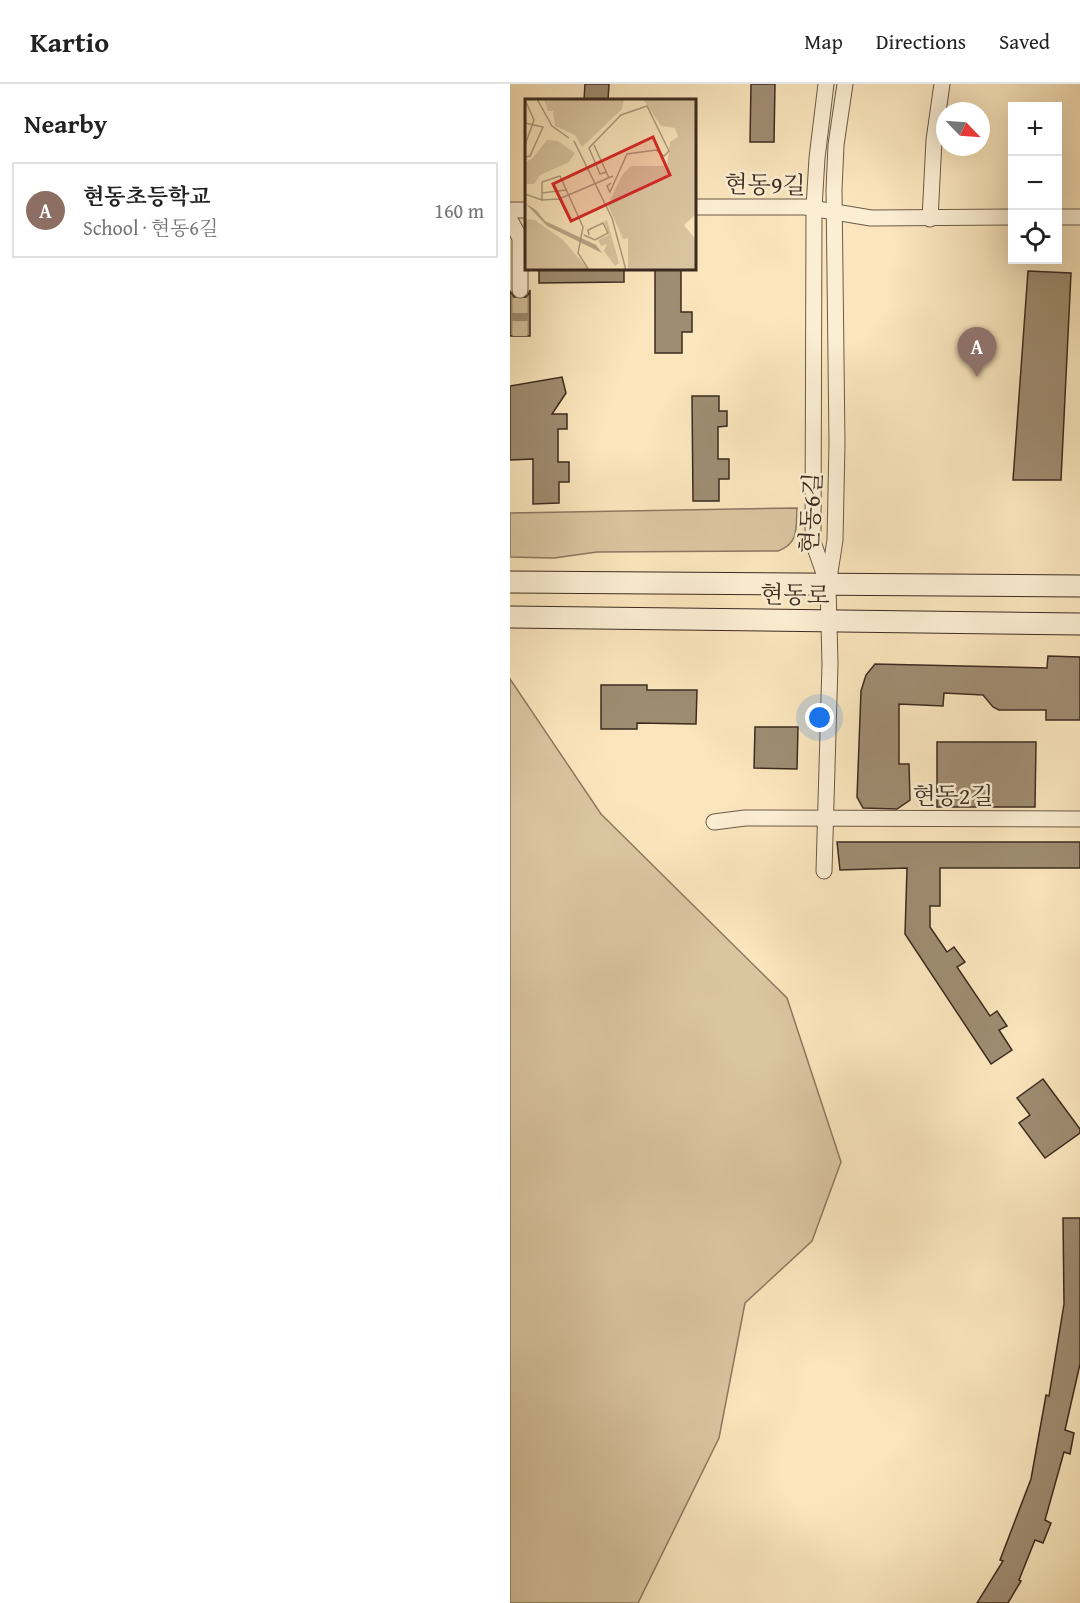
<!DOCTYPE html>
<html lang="en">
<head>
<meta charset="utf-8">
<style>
	body { margin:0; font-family:"Gentium Book Plus","Noto Serif KR",serif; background:#f6f6f6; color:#222 }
	.controls { position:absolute; right:18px; top:18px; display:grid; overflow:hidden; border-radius:0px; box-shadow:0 6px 24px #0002 }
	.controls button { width:54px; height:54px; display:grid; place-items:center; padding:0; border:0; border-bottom:2px solid #e0e0e0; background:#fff; color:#222; font:30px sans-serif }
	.compass { position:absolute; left:426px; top:18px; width:54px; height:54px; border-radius:50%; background:#fff; box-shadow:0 6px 24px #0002; rotate:115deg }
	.you { position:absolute; left:310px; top:634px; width:21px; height:21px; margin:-15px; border:4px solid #fff; border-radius:50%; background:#1a73e8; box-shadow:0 0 0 9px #1a73e833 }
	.badge { display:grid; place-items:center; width:39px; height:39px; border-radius:50%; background:#2563eb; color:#fff; font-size:20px; font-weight:700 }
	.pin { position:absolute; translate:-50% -50px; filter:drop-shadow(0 2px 3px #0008) }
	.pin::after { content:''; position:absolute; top:32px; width:21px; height:18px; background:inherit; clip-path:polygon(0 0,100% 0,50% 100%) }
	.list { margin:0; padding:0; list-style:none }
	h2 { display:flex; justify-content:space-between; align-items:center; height:78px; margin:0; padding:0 24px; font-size:26px }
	h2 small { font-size:20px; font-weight:400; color:#767676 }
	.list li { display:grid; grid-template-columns:39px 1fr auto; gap:18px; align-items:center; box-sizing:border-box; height:96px; margin:0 12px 12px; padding:0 12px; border:2px solid #e0e0e0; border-radius:0px }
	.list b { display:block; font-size:22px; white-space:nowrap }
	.list p { margin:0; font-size:20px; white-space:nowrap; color:#767676 }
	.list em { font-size:20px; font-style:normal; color:#767676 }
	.icon { flex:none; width:33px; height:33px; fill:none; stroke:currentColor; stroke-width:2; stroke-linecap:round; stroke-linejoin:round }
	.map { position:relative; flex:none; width:570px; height:1519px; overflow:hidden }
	header { display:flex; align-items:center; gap:36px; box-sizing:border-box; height:84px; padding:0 30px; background:#fff; border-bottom:2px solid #e0e0e0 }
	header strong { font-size:28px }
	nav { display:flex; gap:33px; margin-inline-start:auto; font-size:21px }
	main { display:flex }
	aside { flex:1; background:#fff }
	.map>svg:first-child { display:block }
	.green { fill:#dac5a1; stroke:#8c7860; stroke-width:1.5 }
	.building { fill:#9f8c71; stroke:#3d2b20; stroke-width:1.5 }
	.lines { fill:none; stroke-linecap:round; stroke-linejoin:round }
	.street-tunnel { stroke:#d4c09d; stroke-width:15; stroke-dasharray:15 8; stroke-linecap:butt }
	.street-casing { stroke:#6c5a47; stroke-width:17 }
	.secondary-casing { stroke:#3d2b20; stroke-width:23 }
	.street { stroke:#fceed3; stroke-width:15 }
	.secondary { stroke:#fceed3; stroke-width:21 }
	.labels { text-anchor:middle; stroke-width:5; stroke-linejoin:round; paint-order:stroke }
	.street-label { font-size:24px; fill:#3d2b20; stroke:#fceed3 }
	.inset-road { fill:none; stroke:#ae9b7e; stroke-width:1.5 }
	.view { fill:#d62828; fill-opacity:0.15; stroke:#d62828; stroke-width:3 }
	.inset-edge { fill:none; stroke:#3d2b20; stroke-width:3 }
</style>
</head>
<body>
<header>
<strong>Kartio</strong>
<nav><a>Map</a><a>Directions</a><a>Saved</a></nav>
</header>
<main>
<aside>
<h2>Nearby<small></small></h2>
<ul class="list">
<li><span class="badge" style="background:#8d6e63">A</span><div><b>현동초등학교</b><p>School · 현동6길</p></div><em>160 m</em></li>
</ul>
</aside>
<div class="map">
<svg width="570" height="1519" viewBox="0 0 570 1519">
	<rect width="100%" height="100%" fill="#fae5bc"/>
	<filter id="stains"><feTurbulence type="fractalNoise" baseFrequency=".00333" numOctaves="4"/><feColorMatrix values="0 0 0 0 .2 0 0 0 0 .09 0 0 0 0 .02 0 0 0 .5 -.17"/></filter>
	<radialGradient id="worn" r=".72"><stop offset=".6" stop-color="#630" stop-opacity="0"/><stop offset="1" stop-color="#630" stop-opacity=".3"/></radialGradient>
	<g class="green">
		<path d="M 287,424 C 286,445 289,459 268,467 L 87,468 L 44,474 L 0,473 L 0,429 Z"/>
		<path d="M 0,595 L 91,730 L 277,914 L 331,1078 L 302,1157 L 235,1219 L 209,1354 L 128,1519 L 0,1519 Z"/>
	</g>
	<g class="building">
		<path d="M 75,0 L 99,0 L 98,16 L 74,16 Z"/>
		<path d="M 241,0 L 265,0 L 264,58 L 240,58 Z"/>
		<path d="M 29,184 L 114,184 L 114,198 L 29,199 Z"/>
		<path d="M 145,184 L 171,184 L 171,228 L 182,228 L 182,248 L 172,248 L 172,269 L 145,269 Z"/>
		<path d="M 518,187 L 561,189 L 551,396 L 503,396 Z"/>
		<path d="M 20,206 L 20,252 L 0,252 L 0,207 L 5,214 L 11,216 L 18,211 Z"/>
		<path d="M 52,293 L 56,309 L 42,330 L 57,330 L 57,345 L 48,345 L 48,378 L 59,378 L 59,398 L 49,398 L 49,419 L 23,420 L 23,375 L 0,376 L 0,302 Z"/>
		<path d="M 182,312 L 209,312 L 209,327 L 217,327 L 217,342 L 208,343 L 208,375 L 219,375 L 219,395 L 209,395 L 209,417 L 183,417 Z"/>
		<path d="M 538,572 L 570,573 L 570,636 L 536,636 L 536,626 L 489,626 L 483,623 L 473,611 L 434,609 L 433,622 L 389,620 L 389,680 L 399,680 L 400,716 L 387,725 L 353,724 L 347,713 L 351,607 L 356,591 L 365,580 L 537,584 Z"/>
		<path d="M 91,601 L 137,601 L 137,606 L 187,606 L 186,640 L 127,639 L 127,645 L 91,645 Z"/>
		<path d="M 245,643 L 288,643 L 287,685 L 244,684 Z"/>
		<path d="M 427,658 L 526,658 L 525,723 L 427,723 Z"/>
		<path d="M 327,758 L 570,758 L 570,784 L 430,784 L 430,822 L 420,822 L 420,843 L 437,868 L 444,863 L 455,878 L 447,883 L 480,932 L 487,927 L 497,942 L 489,946 L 502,966 L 481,980 L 395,850 L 397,784 L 330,786 Z"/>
		<path d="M 533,995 L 570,1045 L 570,1049 L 535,1074 L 509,1039 L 520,1031 L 507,1014 Z"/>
		<path d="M 553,1134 L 570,1134 L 570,1280 L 555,1346 L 564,1349 L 560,1370 L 554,1368 L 535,1436 L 541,1439 L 533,1459 L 525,1456 L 509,1496 L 511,1497 L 498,1519 L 467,1519 L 493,1477 L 490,1476 L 521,1395 L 536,1311 L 539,1312 L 554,1220 Z"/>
	</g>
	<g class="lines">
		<path class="street-tunnel" d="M 10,252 L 10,206"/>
		<defs>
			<g id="street">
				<path d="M 316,0 L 307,74 L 304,124 L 303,458 L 317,498"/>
				<path d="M 184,123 L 295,123 L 361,134 L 502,133"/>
				<path d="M 0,126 L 16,126"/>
				<path d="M 548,133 L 570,133"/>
				<path d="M 420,135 L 424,56 L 432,0"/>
				<path d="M 0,136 L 10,154 L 10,206"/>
				<path d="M 204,738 L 235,734 L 570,735"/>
				<path d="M 314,787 L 320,580 L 318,501 L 325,456 L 327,359 L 324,106 L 326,61 L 335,0"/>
			</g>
			<g id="secondary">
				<path d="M 0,498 L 570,502"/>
				<path d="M 0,533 L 570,540"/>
			</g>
		</defs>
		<use href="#street" class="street-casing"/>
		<use href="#secondary" class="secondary-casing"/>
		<use href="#street" class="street"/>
		<use href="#secondary" class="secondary"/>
	</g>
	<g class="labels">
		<g class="street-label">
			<text transform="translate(255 101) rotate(1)" y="8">현동9길</text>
			<text transform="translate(301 429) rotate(-87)" y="8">현동6길</text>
			<text transform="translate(285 511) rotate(1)" y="8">현동로</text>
			<text x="443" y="720">현동2길</text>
		</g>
	</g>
	<g transform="translate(15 15)">
		<rect width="171" height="171" fill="#fae5bc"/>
		<path d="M 19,0 L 99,0 L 97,10 L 57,48 L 50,36 L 30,27 L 28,12 L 23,12 ZM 118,0 L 171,0 L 171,115 L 159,126 L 171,141 L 171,171 L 103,171 L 103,139 L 98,140 L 83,106 L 97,76 L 106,67 L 142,67 L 145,43 L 153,38 L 150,29 L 136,27 ZM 22,41 L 33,42 L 50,54 L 44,63 L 15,76 L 9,85 L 0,85 L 0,63 L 7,60 ZM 0,120 L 10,121 L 38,141 L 64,171 L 0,171 ZM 82,121 L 94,164 L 90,167 L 79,152 L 82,145 L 76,147 L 73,141 L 84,136 L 79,122 Z" fill="#dac5a1"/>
		<path d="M 0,104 L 11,111 L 20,122 L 71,146 L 90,171 L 77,154 L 22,127 Z" fill="#baa687"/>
		<path class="inset-road" d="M 12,0 L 27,27 L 44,39M 0,1 L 9,21 L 0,46M 0,24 L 18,28 L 5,57 L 0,58M 49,42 L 87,119 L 101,171M 69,46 L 84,79M 81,73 L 75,75 L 64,49 L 96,16 L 122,7 L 144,52 L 139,57 L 131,51 L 102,55 L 85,93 L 82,87 L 86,84M 17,94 L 41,91M 0,95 L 17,101 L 34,100 L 88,77M 17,102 L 17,83 L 35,77 L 58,128 L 53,154 L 64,171M 59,136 L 70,141 L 83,134 L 78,124 L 63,131 L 64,136"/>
		<path class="view" d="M 128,38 L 145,76 L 46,122 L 28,85 Z"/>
		<rect width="171" height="171" class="inset-edge"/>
	</g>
	<rect width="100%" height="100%" filter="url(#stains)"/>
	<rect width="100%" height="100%" fill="url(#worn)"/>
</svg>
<div class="controls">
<button>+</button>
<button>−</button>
<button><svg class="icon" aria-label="locate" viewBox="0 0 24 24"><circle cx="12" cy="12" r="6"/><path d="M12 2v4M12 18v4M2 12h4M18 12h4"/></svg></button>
</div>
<svg class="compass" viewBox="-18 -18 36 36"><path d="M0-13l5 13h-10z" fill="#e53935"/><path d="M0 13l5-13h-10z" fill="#767676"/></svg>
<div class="you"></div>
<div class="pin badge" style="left:467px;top:293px;background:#8d6e63">A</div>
</div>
</main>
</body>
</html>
